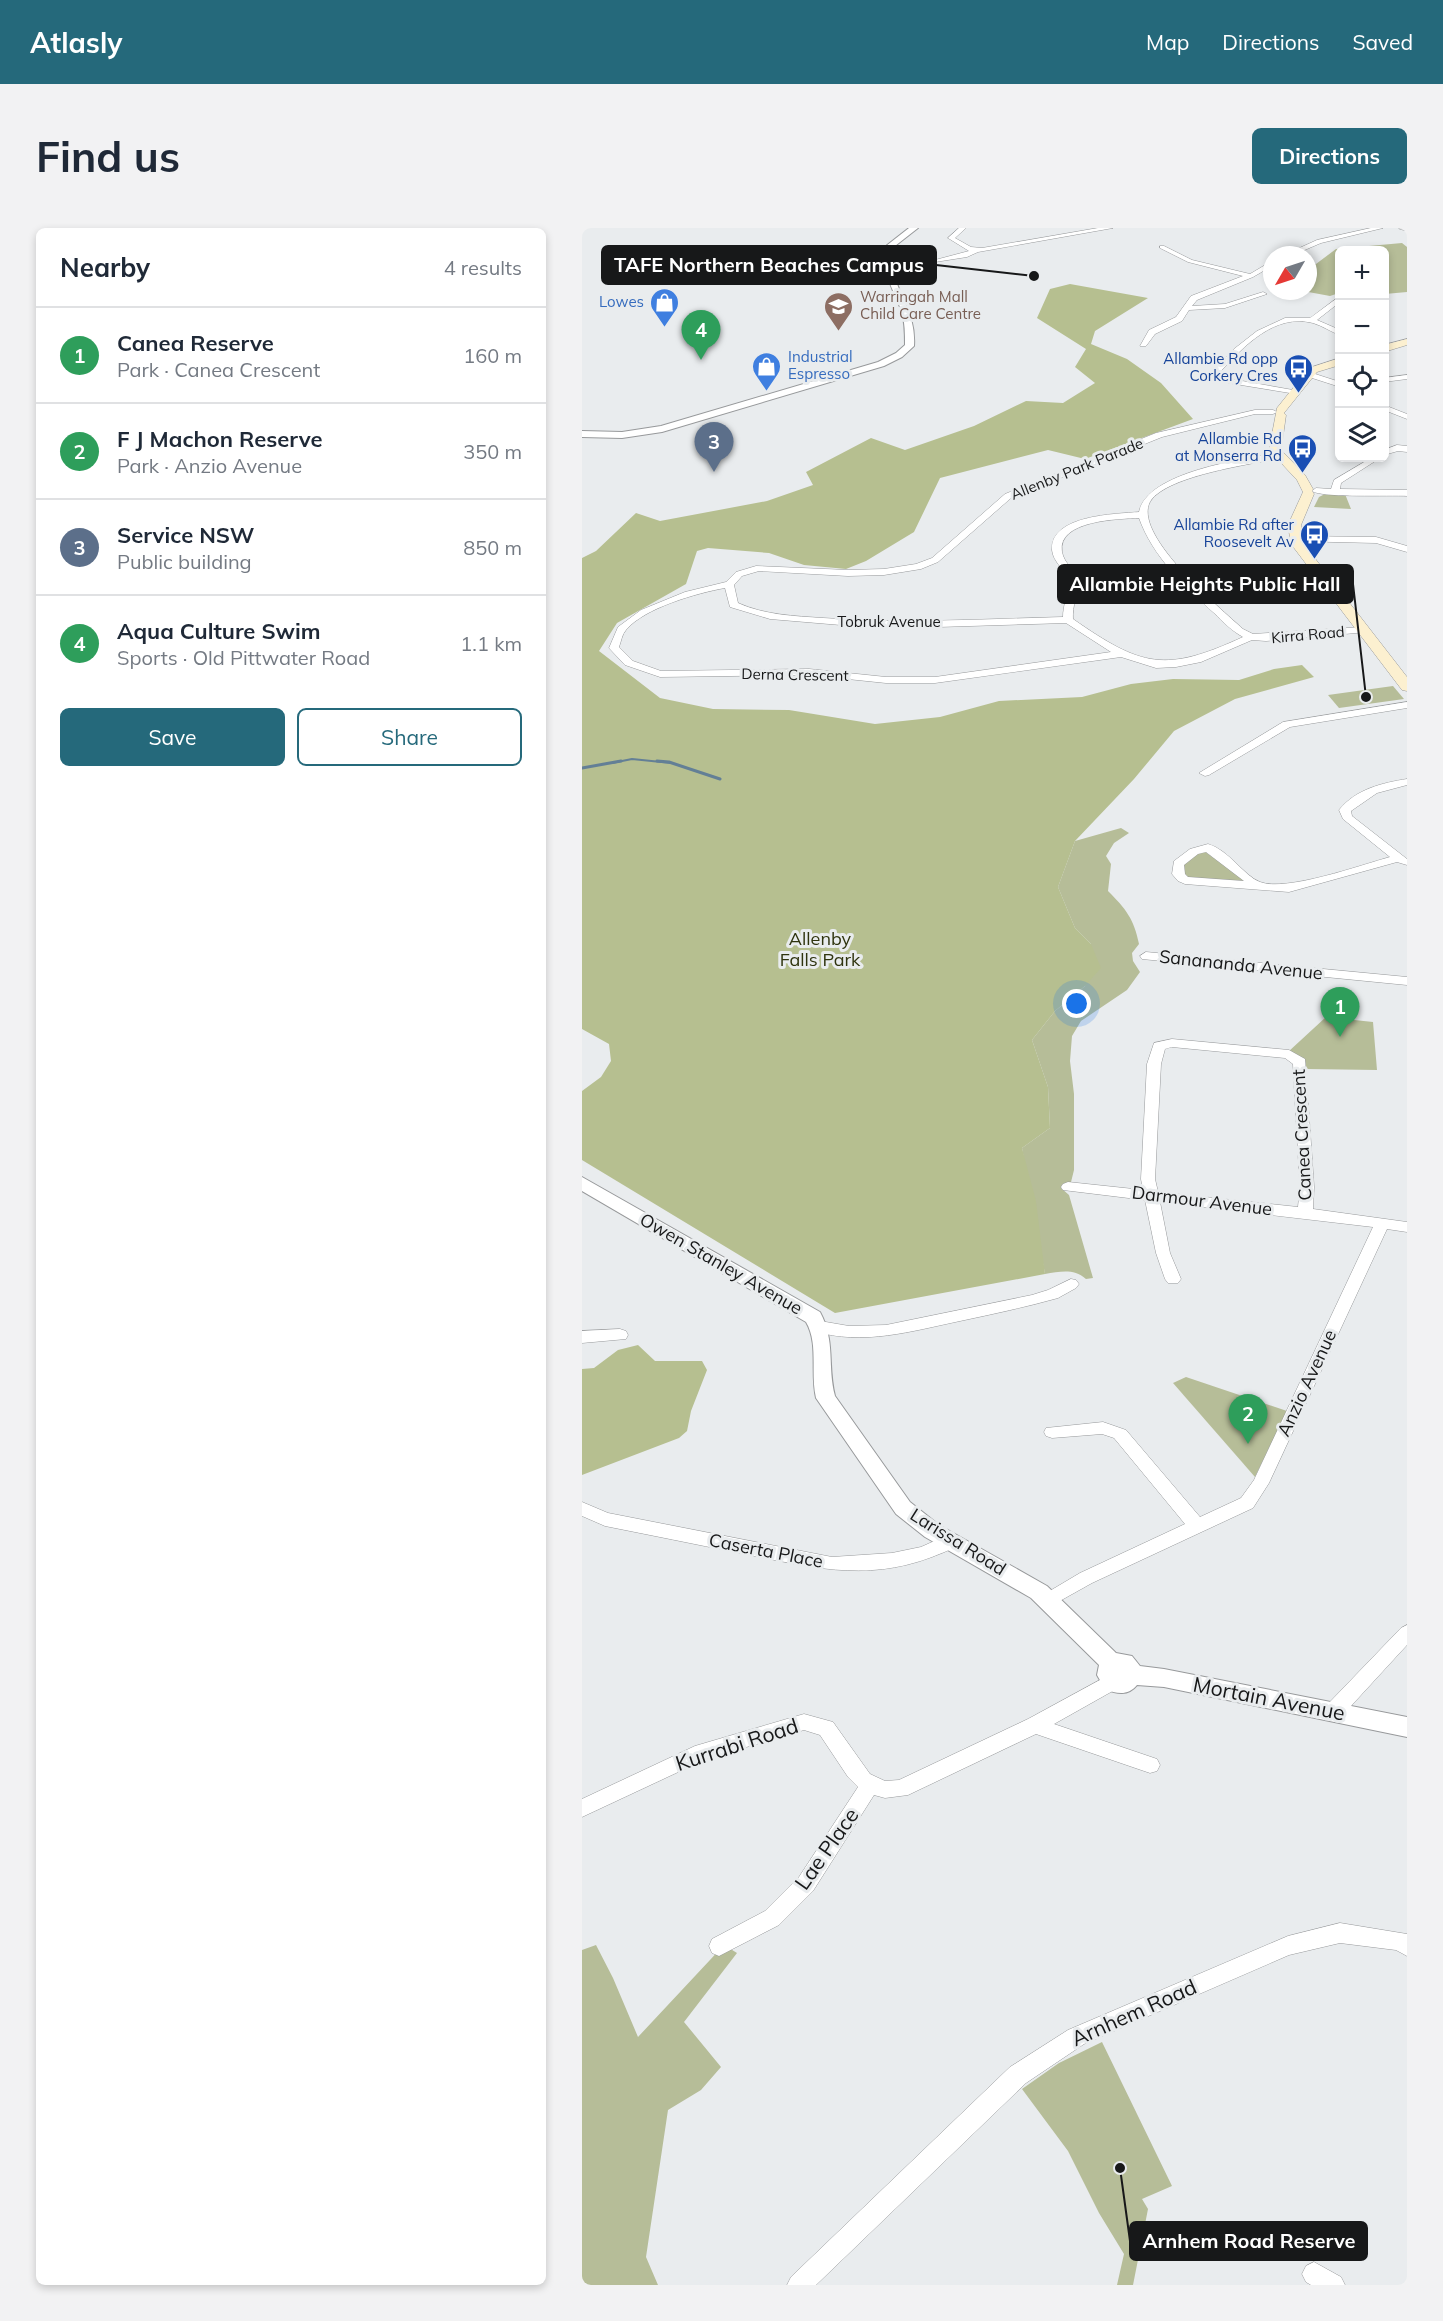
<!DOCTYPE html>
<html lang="en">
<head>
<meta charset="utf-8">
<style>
	body { margin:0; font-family:Mulish,sans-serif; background:#f2f2f3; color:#1f2937 }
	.controls { position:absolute; right:18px; top:18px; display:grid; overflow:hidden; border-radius:9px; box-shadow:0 3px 9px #0003 }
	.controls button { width:54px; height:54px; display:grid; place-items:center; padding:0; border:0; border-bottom:2px solid #e0e1e3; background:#fff; color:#1f2937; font:30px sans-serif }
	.compass { position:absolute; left:681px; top:18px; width:54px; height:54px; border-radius:50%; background:#fff; box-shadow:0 3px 9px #0003; rotate:231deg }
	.you { position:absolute; left:495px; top:776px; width:21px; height:21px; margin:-15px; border:4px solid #fff; border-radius:50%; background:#1a73e8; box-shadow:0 0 0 9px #1a73e833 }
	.badge { display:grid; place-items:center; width:39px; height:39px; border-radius:50%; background:#25697b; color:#fff; font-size:20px; font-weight:700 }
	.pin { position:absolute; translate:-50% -50px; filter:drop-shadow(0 2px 3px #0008) }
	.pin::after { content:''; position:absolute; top:32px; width:21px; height:18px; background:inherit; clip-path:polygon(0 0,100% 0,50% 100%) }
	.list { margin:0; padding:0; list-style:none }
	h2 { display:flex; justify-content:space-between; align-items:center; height:78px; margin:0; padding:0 24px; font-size:26px }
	h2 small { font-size:20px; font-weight:400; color:#747a83 }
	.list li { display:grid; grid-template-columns:39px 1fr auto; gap:18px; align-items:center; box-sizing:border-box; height:96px; padding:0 24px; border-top:2px solid #e0e1e3 }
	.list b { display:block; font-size:22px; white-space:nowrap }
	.list p { margin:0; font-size:20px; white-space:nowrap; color:#747a83 }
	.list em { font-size:20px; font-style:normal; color:#747a83 }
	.actions { display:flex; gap:12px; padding:18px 24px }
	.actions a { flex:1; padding:14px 0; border:2px solid #25697b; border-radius:9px; text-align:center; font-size:21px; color:#25697b }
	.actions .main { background:#25697b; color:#fff }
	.icon { flex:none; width:33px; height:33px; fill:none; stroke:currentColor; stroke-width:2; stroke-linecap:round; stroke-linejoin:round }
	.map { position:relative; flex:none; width:825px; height:2057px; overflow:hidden; border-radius:9px }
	header { display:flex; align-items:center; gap:36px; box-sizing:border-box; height:84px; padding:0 30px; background:#25697b; color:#fff }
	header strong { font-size:28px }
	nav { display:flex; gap:33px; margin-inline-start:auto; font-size:21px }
	.intro { display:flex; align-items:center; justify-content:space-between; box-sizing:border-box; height:144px; padding:0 36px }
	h1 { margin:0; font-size:42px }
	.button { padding:15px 27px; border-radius:9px; background:#25697b; color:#fff; font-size:21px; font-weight:700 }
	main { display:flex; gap:36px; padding:0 36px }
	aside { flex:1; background:#fff; border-radius:9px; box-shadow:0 3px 9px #0003 }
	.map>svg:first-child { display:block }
	.green { fill:#b6bd98 }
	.forest { fill:#b6bf90 }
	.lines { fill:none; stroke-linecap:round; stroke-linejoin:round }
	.stream-far1 { stroke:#637f96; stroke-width:2 }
	.stream { stroke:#637f96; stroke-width:3 }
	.minor-casing { stroke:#97999b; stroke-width:1 }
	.tertiary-casing { stroke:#97999b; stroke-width:2 }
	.secondary-casing { stroke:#97999b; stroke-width:1 }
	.minor { fill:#fff; fill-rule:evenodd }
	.tertiary { fill:#fff; fill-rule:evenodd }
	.secondary { fill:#fcf0d0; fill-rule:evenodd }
	.labels { text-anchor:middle; stroke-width:6; stroke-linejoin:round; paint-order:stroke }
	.far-education-label { font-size:15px; fill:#785e54; stroke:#e9ecee; text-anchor:start }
	.far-shop-label { font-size:15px; fill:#366cbe; stroke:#e9ecee; text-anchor:end }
	.far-transit-label { font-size:15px; fill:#164399; stroke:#e9ecee; text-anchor:end }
	.far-street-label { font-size:15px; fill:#171819; stroke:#e9ecee }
	.park-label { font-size:18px; fill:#2f340f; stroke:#e9ecee }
	.street-label { font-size:18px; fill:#171819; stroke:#e9ecee }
	.near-street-label { font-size:21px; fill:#171819; stroke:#e9ecee }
	.leader { fill:none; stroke:#171819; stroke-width:2 }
	.callout-dot { fill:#171819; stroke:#e9ecee; stroke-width:2 }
	.callout { fill:#171819; stroke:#171819; stroke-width:2 }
	.callout-label { font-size:20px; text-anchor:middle; font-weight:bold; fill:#fff }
</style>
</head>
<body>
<header>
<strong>Atlasly</strong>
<nav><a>Map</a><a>Directions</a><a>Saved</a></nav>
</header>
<div class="intro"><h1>Find us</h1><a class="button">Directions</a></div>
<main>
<aside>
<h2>Nearby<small>4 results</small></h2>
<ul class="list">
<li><span class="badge" style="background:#2e9e5b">1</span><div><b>Canea Reserve</b><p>Park · Canea Crescent</p></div><em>160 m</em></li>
<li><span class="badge" style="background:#2e9e5b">2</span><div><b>F J Machon Reserve</b><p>Park · Anzio Avenue</p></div><em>350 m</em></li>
<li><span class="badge" style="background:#5c6f8a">3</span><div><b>Service NSW</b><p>Public building</p></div><em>850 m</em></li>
<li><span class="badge" style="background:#2e9e5b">4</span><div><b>Aqua Culture Swim</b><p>Sports · Old Pittwater Road</p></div><em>1.1 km</em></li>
</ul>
<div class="actions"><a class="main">Save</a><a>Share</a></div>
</aside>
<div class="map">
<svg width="825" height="2057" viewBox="0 0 825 2057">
	<rect width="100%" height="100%" fill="#e9ecee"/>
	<g class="green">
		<path d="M 820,15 L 825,19 L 825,64 L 803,66 L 802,22 L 758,22 L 757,65 L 748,68 L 721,63 L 726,63 L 726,42 L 754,21 Z"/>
		<path d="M 743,266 L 763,266 L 769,281 L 732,279 L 737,269 Z"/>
		<path d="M 811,458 L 822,471 L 757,480 L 746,467 Z"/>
		<path d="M 539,600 L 547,605 L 532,615 L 524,628 L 529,636 L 526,663 C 544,681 552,691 557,716 L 550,725 L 551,733 L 558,744 L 545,762 L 499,793 L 490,808 L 488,833 L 492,866 L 492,942 L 489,954 L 480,957 L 479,960 L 487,967 L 511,1050 L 504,1051 C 491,1040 478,1044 463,1046 L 440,920 L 468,900 L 466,859 L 450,812 L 473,783 L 503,758 L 509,716 L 493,700 L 476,659 L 493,613 Z"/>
		<path d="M 621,622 L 659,650 L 663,654 L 603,649 L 602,635 Z"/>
		<path d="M 744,789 L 791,794 L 795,842 L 725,841 L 723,834 L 706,824 Z"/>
		<path d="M 604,1149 L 705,1183 L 673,1249 L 591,1155 Z"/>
		<path d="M 14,1717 L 31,1750 L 56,1809 L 142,1717 L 155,1725 L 102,1794 L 139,1839 L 119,1862 L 86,1882 L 64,2029 L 76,2057 L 2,2057 L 0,2051 L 0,1722 Z"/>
		<path d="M 520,1814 L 590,1958 L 560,1971 L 566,1981 L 551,2057 L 535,2057 L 542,2026 L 517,1985 L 486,1923 L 440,1861 L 477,1835 Z"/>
	</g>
	<g class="forest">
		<path d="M 488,56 L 566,70 L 513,103 L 509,116 L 545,131 L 579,155 L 611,191 L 503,231 L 466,222 L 358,250 L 332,304 L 284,333 L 264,341 L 222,337 L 187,325 L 126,320 L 115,323 L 104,356 L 35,395 L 17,423 L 78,470 L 131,481 L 207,482 L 293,496 L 358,489 L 417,473 L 500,469 L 549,456 L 591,451 L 657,452 L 692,441 L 720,437 L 732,449 L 653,471 L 592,503 L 552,551 L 493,613 L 476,659 L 493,700 L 509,716 L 519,740 L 503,758 L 473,783 L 450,812 L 466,859 L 468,900 L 440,920 L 454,973 L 463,1046 L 253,1085 L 0,932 L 0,863 L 19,849 L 29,833 L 27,816 L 0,801 L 0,330 L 14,323 L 54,285 L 78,293 L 185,273 L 231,257 L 224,244 L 289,210 L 323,222 L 392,198 L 444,173 L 481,175 L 513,155 L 493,139 L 504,121 L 455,90 L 468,61 Z"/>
		<path d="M 56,1117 L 73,1133 L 120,1133 L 125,1142 L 109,1183 L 105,1203 L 97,1210 L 0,1247 L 0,1141 L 12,1140 L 36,1122 Z"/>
	</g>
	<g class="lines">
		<path class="stream-far1" d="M 30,535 L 50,531 L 89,535"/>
		<g class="stream">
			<path d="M 75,533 L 87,534 L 138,551"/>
			<path d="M 0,540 L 39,533"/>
		</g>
		<defs>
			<g id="minor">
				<path d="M 377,0 L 384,0 L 373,10 L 389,19 L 400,20 L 516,0 L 531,0 L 396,24 L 385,29 L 353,34 L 353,32 L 387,23 L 366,10 Z"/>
				<path d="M 789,0 L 801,0 L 739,15 L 711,27 L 702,27 L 735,12 Z"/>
				<path d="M 817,0 L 825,0 L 825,3 L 818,1 Z"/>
				<path d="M 578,18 L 582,18 L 610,32 L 668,46 L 690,33 L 690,38 L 671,49 L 615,72 L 610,78 L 643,76 L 681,64 L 685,66 L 643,80 L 607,82 L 600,93 L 573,106 L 564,118 L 558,118 L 567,102 L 594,89 L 609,68 L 661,48 L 606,34 L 578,20 Z"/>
				<path d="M 758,68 L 758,74 L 735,92 L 758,102 L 758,107 C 749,104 741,98 731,95 C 693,85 662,118 639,143 L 639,146 L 649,151 L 711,162 L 715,164 L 714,166 L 647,155 L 631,147 L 631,143 L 652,121 L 675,103 L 703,90 L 728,90 Z"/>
				<path d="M 727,144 L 758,154 L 758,159 L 724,148 L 723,146 Z"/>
				<path d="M 825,147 L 825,151 L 802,154 L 802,150 Z"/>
				<path d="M 802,177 L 825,186 L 825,191 L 802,182 Z"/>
				<path d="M 673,182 L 691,182 L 695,184 L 691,186 L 673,186 L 580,209 L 429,270 L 356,334 L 339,341 L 302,347 L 266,348 L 177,343 L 160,348 L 152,357 L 156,375 C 183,387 212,388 241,390 C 321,396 401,391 481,389 C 481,377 487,364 485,352 C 483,341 471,334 470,322 C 468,287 533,286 557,284 C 565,244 661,231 696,225 L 700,228 L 699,230 C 671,236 579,248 567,276 C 554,310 638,380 661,401 L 671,406 L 781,399 L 785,400 L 785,404 L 684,413 L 670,412 L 619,434 L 594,439 L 574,440 L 539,429 L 353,455 L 304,455 L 227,447 L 78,449 L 43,437 L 27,420 L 36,399 L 59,382 L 103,364 L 144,354 L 154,344 L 174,338 L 266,342 L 302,341 L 334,336 L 350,330 L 423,266 L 574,205 ZM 557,290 C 571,329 602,358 632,385 C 641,394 650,403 661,409 C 583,445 560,439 491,391 C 490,378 496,366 495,353 C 493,342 482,335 480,324 C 475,292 537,291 557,290 ZM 143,360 L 148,379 L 188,391 L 259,397 L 356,399 L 484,395 L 529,424 L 353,449 L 304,449 L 227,441 L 79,443 L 51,433 L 37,419 C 39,414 40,406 44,402 C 62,380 115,365 143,360 Z"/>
				<path d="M 815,217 L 825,218 L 825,224 L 816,223 L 802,227 L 802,222 Z"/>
				<path d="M 789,230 L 798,230 L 759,255 L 758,261 L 825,262 L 825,268 C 808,267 740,270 730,263 L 734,260 L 749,261 L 752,252 Z"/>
				<path d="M 712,308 L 794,309 L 825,318 L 825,324 L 794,315 L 709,313 L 707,311 Z"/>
				<path d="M 825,474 L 825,480 L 708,499 L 627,547 L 623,548 L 617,545 L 701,494 Z"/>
				<path d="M 825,551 L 825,557 L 795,565 L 769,583 L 770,588 L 825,631 L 825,637 L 815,634 L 707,664 L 603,656 L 596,653 L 590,646 L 592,633 L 608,621 L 626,616 C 647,622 662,648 678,654 C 704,664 779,637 808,629 L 761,591 L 757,582 C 774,561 800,555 825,551 ZM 624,624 L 662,653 L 606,649 L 603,646 L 602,637 L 616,626 Z"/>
				<path d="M 564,724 L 825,749 L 825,757 L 560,731 L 558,728 Z"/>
				<path d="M 590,811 L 707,822 L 723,831 L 732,959 L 731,981 L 825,994 L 825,1004 L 805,1001 L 687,1255 L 671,1280 L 510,1355 L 467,1379 L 461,1377 L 458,1372 L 461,1367 L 498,1345 L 603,1296 L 532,1210 L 520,1206 L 470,1210 L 464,1208 L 462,1204 L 464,1200 L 521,1194 L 544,1202 L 618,1289 L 659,1270 L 672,1252 L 791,999 L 578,974 L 588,1025 L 599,1051 L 596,1055 L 586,1055 L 583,1051 L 574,1025 L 563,972 L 481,962 L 479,959 L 481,956 L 486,954 L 561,962 L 559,951 L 565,836 L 572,815 ZM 590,819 L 703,830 L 711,836 L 718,959 L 716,979 L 576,964 L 573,951 L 579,836 L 583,821 Z"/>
				<path d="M 489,1051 L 494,1052 L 497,1056 L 494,1060 L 476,1070 C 444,1079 411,1086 378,1093 C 330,1103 281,1118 232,1103 L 230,1099 L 232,1095 L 238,1093 L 267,1098 L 304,1097 L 450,1067 L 466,1062 Z"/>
				<path d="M 38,1101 L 44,1103 L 46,1107 L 44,1111 L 0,1115 L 0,1103 Z"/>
				<path d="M 0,1274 L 26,1285 L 250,1329 L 310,1325 L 339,1319 L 368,1306 L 374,1308 L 377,1313 C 372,1322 359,1325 350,1329 C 281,1355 226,1338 157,1325 C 113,1316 68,1307 23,1298 L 0,1288 Z"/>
				<path d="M 825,1397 L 825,1417 L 758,1490 L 751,1492 L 744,1490 L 742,1484 L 744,1478 L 819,1400 Z"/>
				<path d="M 529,1446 L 536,1448 L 538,1454 L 536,1460 L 472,1496 L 575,1531 L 578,1537 L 575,1543 L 568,1545 L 454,1506 L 326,1567 L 303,1570 L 292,1567 L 231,1663 L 197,1697 L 137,1728 L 130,1725 L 127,1718 L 130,1711 L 183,1683 L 217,1649 L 276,1559 L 266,1549 L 238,1507 L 222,1502 L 124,1531 L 0,1589 L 0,1571 L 113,1518 L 222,1486 L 251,1494 L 288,1546 L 303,1553 L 317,1552 L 446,1491 Z"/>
				<path d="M 758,1695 L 825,1706 L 825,1728 L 814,1722 L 758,1715 L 707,1727 L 502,1816 L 444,1855 L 234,2057 L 205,2057 L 209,2049 L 428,1839 L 486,1802 L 706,1708 Z"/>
				<path d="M 732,2034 L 759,2049 L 763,2057 L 729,2057 L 724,2054 L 720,2046 L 724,2038 Z"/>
			</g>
			<g id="tertiary">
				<path d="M 327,0 L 336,0 L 313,18 C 314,27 310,36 312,46 C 319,73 334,87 332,118 L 320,129 L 302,138 L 80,204 L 40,210 L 0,209 L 0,203 L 40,204 L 79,198 L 296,134 L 314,125 L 323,117 C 323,106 323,95 320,84 C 312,62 298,44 306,20 L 304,18 Z"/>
				<path d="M 0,949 L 238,1084 C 254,1114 245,1138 253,1168 L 328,1274 L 357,1297 L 465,1358 L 534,1425 L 550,1428 L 558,1438 L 582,1441 L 825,1489 L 825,1509 L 582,1459 L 555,1457 C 546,1468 535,1466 523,1461 L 515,1447 L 517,1437 L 449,1370 L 343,1309 L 314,1286 L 234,1170 C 228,1145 237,1116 224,1094 L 0,963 Z"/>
			</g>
			<g id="secondary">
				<path d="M 825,111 L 825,117 L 802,124 L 802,117 Z"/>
				<path d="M 758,130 L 758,137 L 735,144 L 702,185 L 704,187 L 699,222 L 723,247 L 731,261 L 730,263 L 732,266 L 719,297 L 721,315 L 825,449 L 825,463 L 820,462 L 709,316 L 706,297 L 721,264 L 715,252 L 687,222 L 695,180 L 727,140 Z"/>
			</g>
		</defs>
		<use href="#minor" class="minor-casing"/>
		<use href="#tertiary" class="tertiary-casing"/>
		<use href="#secondary" class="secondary-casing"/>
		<use href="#minor" class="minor"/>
		<use href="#tertiary" class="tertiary"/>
		<use href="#secondary" class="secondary"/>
	</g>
	<defs>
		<symbol id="shop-pin" viewBox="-11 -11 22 30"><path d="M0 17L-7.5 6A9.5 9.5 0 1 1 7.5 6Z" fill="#3f7fe0" stroke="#e9ecee"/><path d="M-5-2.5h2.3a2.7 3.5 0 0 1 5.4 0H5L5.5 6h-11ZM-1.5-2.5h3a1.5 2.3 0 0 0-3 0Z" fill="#fff"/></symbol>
		<symbol id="school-pin" viewBox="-11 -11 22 30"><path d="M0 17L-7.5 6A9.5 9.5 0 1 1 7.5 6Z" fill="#8d6e63" stroke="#e9ecee"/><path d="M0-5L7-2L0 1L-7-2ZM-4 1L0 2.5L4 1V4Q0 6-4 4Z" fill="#fff"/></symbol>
		<symbol id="bus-pin" viewBox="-11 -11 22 30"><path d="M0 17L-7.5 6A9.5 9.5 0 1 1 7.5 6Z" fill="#1a4fb4" stroke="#e9ecee"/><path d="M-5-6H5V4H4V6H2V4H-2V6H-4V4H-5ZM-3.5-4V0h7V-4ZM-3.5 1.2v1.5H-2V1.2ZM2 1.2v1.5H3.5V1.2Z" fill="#fff"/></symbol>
	</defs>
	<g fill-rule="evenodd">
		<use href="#shop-pin" x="66" y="58" width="33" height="45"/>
		<use href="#school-pin" x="240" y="62" width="33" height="45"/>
		<use href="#shop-pin" x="168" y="122" width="33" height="45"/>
		<use href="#bus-pin" x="700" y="124" width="33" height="45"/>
		<use href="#bus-pin" x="704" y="204" width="33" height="45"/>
		<use href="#bus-pin" x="716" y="290" width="33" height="45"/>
	</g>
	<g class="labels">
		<g class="far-education-label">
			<text x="278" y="74">Warringah Mall<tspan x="278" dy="17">Child Care Centre</tspan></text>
		</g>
		<g class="far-shop-label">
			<text x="62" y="79">Lowes</text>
			<text x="206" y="134" text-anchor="start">Industrial<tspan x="206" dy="17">Espresso</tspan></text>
		</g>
		<g class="far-transit-label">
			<text x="696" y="136">Allambie Rd opp<tspan x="696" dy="17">Corkery Cres</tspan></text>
			<text x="700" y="216">Allambie Rd<tspan x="700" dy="17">at Monserra Rd</tspan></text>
			<text x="712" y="302">Allambie Rd after<tspan x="712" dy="17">Roosevelt Av</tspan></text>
		</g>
		<g class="far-street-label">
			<text transform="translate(495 241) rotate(-22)" y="5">Allenby Park Parade</text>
			<text x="307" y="399">Tobruk Avenue</text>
			<text transform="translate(726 407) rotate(-5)" y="5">Kirra Road</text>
			<text transform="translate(213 447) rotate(1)" y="5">Derna Crescent</text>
		</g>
		<g class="park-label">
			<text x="238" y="717">Allenby<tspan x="238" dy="21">Falls Park</tspan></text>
		</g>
		<g class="street-label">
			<text transform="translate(659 737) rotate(6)" y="6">Sanananda Avenue</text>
			<text transform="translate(720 907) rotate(-93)" y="6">Canea Crescent</text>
			<text transform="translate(620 973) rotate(7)" y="6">Darmour Avenue</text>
			<text transform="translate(139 1036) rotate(30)" y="6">Owen Stanley Avenue</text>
			<text transform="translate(725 1155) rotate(-65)" y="6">Anzio Avenue</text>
			<text transform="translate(376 1314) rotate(32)" y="6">Larissa Road</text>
			<text transform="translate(184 1323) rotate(11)" y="6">Caserta Place</text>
		</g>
		<g class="near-street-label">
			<text transform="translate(687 1471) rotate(11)" y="7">Mortain Avenue</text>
			<text transform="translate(155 1517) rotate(-18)" y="7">Kurrabi Road</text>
			<text transform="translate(245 1621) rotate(-55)" y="7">Lae Place</text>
			<text transform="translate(552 1785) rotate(-24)" y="7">Arnhem Road</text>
		</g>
	</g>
	<path class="leader" d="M452 48L354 37M784 469L771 356M538 1940L548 2013"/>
	<g class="callout-dot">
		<circle cx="452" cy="48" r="6"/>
		<circle cx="784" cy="469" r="6"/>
		<circle cx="538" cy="1940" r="6"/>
	</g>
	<g class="callout">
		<rect x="20" y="18" width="334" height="38" rx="6"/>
		<rect x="476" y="337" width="295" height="38" rx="6"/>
		<rect x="548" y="1994" width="237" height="38" rx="6"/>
	</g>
	<g class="callout-label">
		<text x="187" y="44">TAFE Northern Beaches Campus</text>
		<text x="623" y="363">Allambie Heights Public Hall</text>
		<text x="667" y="2020">Arnhem Road Reserve</text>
	</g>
</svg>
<div class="controls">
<button>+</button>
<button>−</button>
<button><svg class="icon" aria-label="locate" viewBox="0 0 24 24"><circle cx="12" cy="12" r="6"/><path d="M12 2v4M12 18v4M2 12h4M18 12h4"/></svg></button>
<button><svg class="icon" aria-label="layers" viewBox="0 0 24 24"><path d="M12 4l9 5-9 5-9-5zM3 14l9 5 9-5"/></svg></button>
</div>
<svg class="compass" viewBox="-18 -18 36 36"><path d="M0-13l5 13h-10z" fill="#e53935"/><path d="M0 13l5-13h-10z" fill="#747a83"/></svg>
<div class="you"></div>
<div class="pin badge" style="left:758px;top:809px;background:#2e9e5b">1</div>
<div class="pin badge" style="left:666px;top:1216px;background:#2e9e5b">2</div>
<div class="pin badge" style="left:132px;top:244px;background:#5c6f8a">3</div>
<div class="pin badge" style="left:119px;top:132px;background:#2e9e5b">4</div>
</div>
</main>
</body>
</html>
